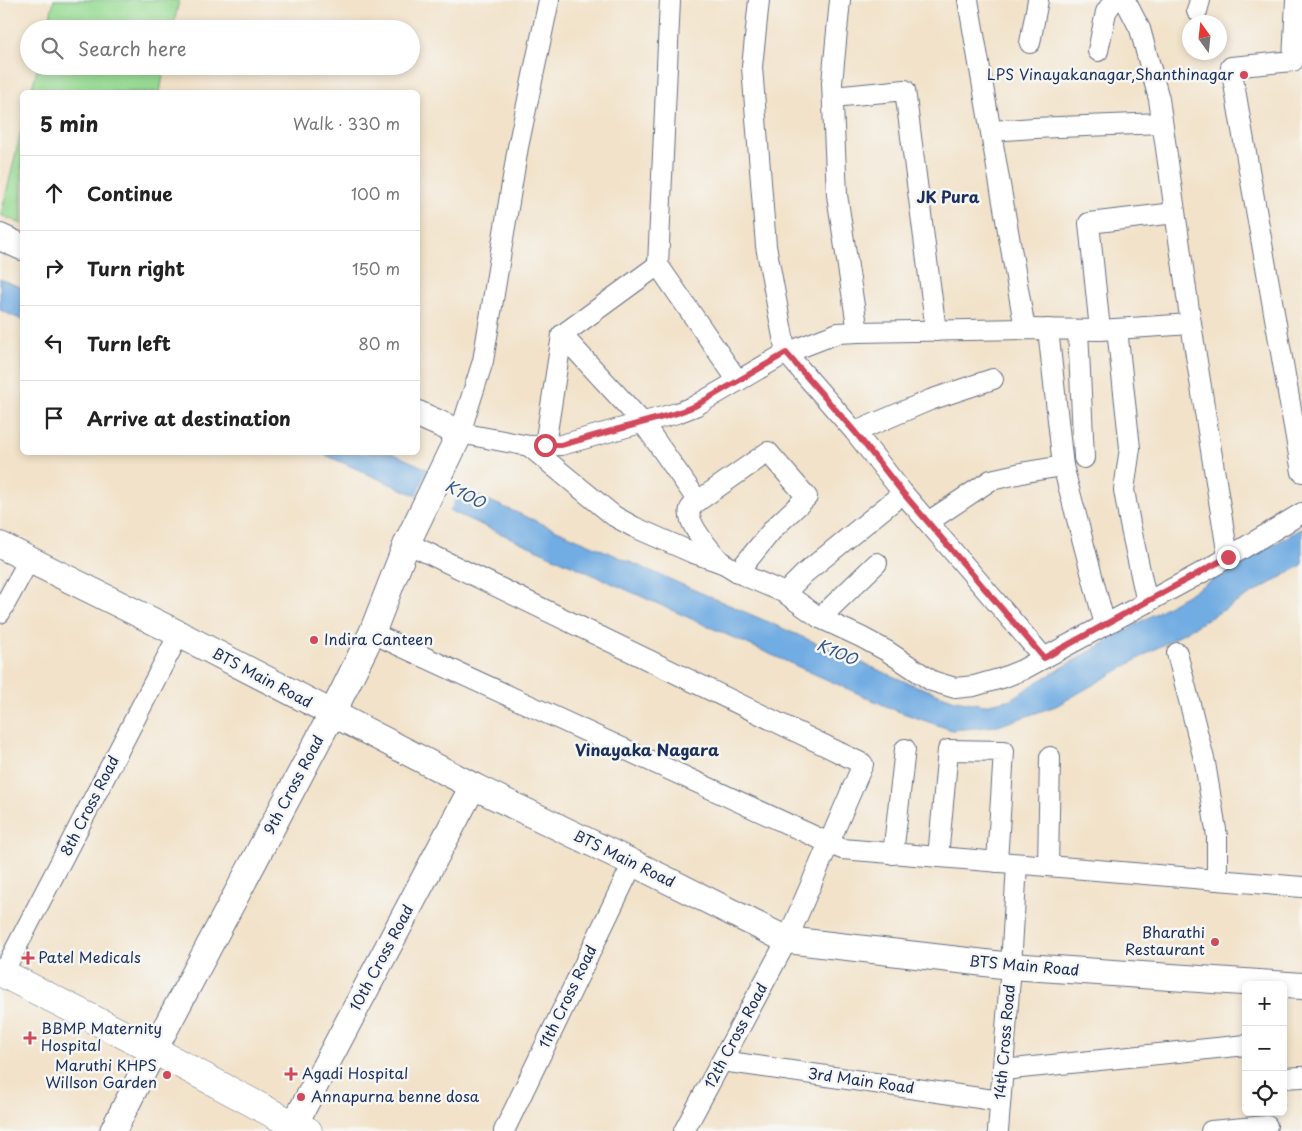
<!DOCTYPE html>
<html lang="en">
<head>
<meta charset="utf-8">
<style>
	body { margin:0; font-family:"Playpen Sans",sans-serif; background:#f2f2f2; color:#222 }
	.controls { position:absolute; right:15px; bottom:15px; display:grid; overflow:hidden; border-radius:8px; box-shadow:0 2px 8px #0003 }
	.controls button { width:45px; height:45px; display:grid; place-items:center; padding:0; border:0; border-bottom:1px solid #e0e0e0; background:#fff; color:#222; font:25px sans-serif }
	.compass { position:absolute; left:1182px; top:15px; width:45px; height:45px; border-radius:50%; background:#fff; box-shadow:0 2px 8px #0003; rotate:345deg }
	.stop { position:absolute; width:15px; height:15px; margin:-11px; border:4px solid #d1495b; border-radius:50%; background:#fff }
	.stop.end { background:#d1495b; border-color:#fff; box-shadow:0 1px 5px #0008 }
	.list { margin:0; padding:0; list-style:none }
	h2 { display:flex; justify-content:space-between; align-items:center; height:65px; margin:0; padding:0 20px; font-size:21px }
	h2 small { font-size:16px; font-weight:400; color:#767676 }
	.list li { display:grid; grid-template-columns:32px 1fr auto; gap:15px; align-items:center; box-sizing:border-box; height:75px; padding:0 20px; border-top:1px solid #e0e0e0 }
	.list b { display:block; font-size:19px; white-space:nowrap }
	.list em { font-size:16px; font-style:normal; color:#767676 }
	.icon { flex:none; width:28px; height:28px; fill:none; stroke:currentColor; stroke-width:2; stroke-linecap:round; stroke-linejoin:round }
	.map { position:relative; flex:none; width:1302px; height:1131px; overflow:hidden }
	.search { position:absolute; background:#fff; box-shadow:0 2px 8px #0003; left:20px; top:20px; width:400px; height:55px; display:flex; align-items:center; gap:12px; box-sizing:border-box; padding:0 18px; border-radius:28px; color:#767676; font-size:19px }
	.panel { position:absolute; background:#fff; box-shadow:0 2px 8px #0003; left:20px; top:90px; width:400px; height:365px; border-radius:8px }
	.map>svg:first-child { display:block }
	.green { fill:#97db93; stroke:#598578 }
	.water { fill:#71ace2; stroke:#466ea0 }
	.pier { fill:#f2e2c9 }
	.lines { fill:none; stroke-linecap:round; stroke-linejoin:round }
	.minor-casing { stroke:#666e83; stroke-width:22 }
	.tertiary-casing { stroke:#666e83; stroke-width:28 }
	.secondary-casing { stroke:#666e83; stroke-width:29 }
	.minor { stroke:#fff; stroke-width:20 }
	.tertiary { stroke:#fff; stroke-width:26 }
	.secondary { stroke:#fff; stroke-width:28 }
	.route { stroke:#d1495b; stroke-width:6 }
	.poi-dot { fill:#d1495b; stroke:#f6f6f2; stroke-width:2 }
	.labels { text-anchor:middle; stroke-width:5; stroke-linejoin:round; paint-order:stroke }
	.poi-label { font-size:15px; fill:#1b2f5e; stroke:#f6f6f2; text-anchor:start }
	.street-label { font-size:15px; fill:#1b2f5e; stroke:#f6f6f2 }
	.neighbourhood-label { font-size:16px; font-weight:bold; fill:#1b2f5e; stroke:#f6f6f2 }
	.water-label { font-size:16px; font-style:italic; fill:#355486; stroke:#f6f6f2 }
</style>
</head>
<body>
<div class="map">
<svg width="1302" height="1131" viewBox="0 0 1302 1131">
	<rect width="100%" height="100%" fill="#f6f6f2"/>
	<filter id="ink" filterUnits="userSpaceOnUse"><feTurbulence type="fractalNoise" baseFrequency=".02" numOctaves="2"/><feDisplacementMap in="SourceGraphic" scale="10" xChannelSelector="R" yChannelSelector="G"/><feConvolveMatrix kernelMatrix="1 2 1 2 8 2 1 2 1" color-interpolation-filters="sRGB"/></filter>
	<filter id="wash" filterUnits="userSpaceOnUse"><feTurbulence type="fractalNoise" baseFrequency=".0096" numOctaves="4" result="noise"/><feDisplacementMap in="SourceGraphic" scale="20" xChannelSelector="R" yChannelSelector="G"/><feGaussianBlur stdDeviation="1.12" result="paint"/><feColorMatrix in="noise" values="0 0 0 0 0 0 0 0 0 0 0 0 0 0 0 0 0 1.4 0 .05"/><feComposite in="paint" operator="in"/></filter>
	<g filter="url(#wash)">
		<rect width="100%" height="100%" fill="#f2e2c9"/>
		<g class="green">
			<path d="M 54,0 L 179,0 L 173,29 L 47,29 Z"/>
			<path d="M 38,66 L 165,66 L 160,92 L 31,92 Z"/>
			<path d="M 22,127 L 22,224 L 1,215 Z"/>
		</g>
		<g class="water">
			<path d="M 0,279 L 22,288 L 22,320 L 0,310 Z"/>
			<path d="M 321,453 L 392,453 L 423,467 L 451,484 L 906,682 L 955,700 L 984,705 L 1012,699 L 1034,684 L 1302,528 L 1302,565 L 1056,706 L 998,726 L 952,730 L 897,711 Z"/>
		</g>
		<path class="pier" d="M 429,468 L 462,486 L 449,512 L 416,497 Z"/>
	</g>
	<g filter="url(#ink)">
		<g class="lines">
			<defs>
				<g id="minor">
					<path d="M 549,0 L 518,147 L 483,361 L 460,433 L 529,446 L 561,445 L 677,413 L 695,406 L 786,353 L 855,432 L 903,493 L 1044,658 L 1212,567 L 1302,513"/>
					<path d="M 670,0 L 658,265 L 738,381"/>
					<path d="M 759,0 L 752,67 L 766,246 L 786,353 L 838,333 L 858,332 L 1025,329 L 1100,330"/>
					<path d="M 840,0 L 832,83 L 837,195 L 858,332"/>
					<path d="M 968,0 L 1025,329"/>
					<path d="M 1125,0 L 1140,29 L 1159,99 L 1191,324 L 1228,557"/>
					<path d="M 1296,0 L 1293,61 L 1231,67 L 1302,472"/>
					<path d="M 1197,11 L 1200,0"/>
					<path d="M 1030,43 L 1038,0"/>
					<path d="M 1098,51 L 1106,12 L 1114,0"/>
					<path d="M 833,97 L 905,90 L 936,331"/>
					<path d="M 991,131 L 1034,128 L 1162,123"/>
					<path d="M 1175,213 L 1089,223 L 1100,330 L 1191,324"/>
					<path d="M 1048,329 L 1063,466"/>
					<path d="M 1117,329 L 1130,448 L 1124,490 L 1130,524 L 1147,603"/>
					<path d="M 1078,330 L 1084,458"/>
					<path d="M 562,335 L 643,423 L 698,501"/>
					<path d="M 855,432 L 930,400 L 993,379"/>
					<path d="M 545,445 L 562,335 L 658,265"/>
					<path d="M 529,446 L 614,516 L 634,527 L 691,552 L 723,563 L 743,575 L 785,593 L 820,618 L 861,637 L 887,651 L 932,681 L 955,688 L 974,686 L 1002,678 L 1022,670 L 1044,658"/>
					<path d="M 928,522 L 991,480 L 1026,472 L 1063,466 L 1105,625"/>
					<path d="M 407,543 L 863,764 L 787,940 L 684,1131"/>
					<path d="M 722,563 C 713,553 685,523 690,509 C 692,506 696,503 698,501 L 768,452 L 807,497 L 774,528 L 738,572"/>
					<path d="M 785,593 L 805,573 L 903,493"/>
					<path d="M 0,613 L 29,560"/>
					<path d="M 820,618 L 877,563"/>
					<path d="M 372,633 L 842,849 L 1302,887"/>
					<path d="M 1177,653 L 1205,763 L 1217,836 L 1217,880"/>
					<path d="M 893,854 L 905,749"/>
					<path d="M 938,857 L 948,750 L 1004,751 L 997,862"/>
					<path d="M 1048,866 L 1050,757"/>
					<path d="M 0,976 L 3,973 L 179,634"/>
					<path d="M 722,1061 L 1000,1101"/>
					<path d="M 1003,1070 L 1246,1045"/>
					<path d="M 1283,1078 L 1302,1077"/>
					<path d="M 504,1131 L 633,863"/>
					<path d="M 998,1131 L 1011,966 L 1017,864"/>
					<path d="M 1211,1131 L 1267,1126"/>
				</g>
				<g id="tertiary">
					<path d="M 0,237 L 22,247"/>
					<path d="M 0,545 L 179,634 L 473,786 L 633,863 L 787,940 L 1011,966 L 1302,986"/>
					<path d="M 294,1125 L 473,786"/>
					<path d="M 113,1131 L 154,1050 L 332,714 L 372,633 L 407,543 L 460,433 L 418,414"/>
				</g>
				<path id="secondary" d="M 0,972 L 154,1050 L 294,1125 L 308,1131"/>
			</defs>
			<use href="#minor" class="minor-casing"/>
			<use href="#tertiary" class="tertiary-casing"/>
			<use href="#secondary" class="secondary-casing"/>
			<use href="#minor" class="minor"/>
			<use href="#tertiary" class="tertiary"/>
			<use href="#secondary" class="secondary"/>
		</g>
	</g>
	<g class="lines" filter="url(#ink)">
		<path class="route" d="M 545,445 L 561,445 L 677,413 L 695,406 L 786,353 L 855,432 L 903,493 L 1044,658 L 1228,557"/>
	</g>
	<g class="poi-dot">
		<circle cx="1244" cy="75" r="5"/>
		<circle cx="314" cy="640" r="5"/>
		<circle cx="1215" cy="942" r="5"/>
		<path d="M25.5 950.5h5v5h5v5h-5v5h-5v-5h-5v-5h5z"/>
		<path d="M27.5 1030.5h5v5h5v5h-5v5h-5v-5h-5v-5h5z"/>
		<path d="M288.5 1066.5h5v5h5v5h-5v5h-5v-5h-5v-5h5z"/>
		<circle cx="167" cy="1075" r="5"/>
		<circle cx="301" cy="1097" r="5"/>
	</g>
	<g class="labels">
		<g class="poi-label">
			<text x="1234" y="80" text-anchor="end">LPS Vinayakanagar,Shanthinagar</text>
			<text x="324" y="645">Indira Canteen</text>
			<text x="1205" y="938" text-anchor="end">Bharathi<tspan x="1205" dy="17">Restaurant</tspan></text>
			<text x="38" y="963">Patel Medicals</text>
			<text x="41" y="1034">BBMP Maternity<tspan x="41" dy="17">Hospital</tspan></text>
			<text x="157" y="1071" text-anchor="end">Maruthi KHPS<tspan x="157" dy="17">Willson Garden</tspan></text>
			<text x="302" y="1079">Agadi Hospital</text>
			<text x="311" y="1102">Annapurna benne dosa</text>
		</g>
		<g class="street-label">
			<text transform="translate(262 678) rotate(28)" y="5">BTS Main Road</text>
			<text transform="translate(294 785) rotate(-62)" y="5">9th Cross Road</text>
			<text transform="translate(90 806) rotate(-63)" y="5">8th Cross Road</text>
			<text transform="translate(624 859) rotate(26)" y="5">BTS Main Road</text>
			<text transform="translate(382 958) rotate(-62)" y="5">10th Cross Road</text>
			<text transform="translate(1024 966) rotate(5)" y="5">BTS Main Road</text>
			<text transform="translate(568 997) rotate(-64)" y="5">11th Cross Road</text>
			<text transform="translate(736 1036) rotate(-62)" y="5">12th Cross Road</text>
			<text transform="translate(1005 1042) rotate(-85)" y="5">14th Cross Road</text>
			<text transform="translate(861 1081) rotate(8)" y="5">3rd Main Road</text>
		</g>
		<g class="neighbourhood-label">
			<text x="948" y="203">JK Pura</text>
			<text x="647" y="756">Vinayaka Nagara</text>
		</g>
		<g class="water-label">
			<text transform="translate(465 494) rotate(27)" y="6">K100</text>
			<text transform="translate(837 652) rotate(23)" y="6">K100</text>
		</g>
	</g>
</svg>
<div class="controls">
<button>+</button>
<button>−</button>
<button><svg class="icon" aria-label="locate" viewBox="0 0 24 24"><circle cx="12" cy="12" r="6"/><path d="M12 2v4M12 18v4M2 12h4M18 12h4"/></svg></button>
</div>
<svg class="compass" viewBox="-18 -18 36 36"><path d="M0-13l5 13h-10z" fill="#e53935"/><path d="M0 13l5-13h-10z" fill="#767676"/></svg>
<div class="stop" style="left:545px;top:445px"></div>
<div class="stop end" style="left:1228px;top:557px"></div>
<div class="search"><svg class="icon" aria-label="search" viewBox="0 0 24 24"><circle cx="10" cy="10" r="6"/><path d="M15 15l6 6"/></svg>Search here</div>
<section class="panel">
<h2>5 min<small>Walk · 330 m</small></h2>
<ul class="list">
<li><svg class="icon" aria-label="ahead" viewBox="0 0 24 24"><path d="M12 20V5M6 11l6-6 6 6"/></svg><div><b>Continue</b></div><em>100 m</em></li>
<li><svg class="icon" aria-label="right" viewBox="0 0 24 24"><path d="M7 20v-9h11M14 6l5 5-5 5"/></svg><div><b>Turn right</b></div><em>150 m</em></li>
<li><svg class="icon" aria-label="left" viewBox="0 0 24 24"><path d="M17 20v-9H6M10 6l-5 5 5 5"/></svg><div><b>Turn left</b></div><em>80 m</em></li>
<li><svg class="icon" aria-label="arrive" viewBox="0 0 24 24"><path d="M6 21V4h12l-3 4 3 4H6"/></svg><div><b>Arrive at destination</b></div></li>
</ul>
</section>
</div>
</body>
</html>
